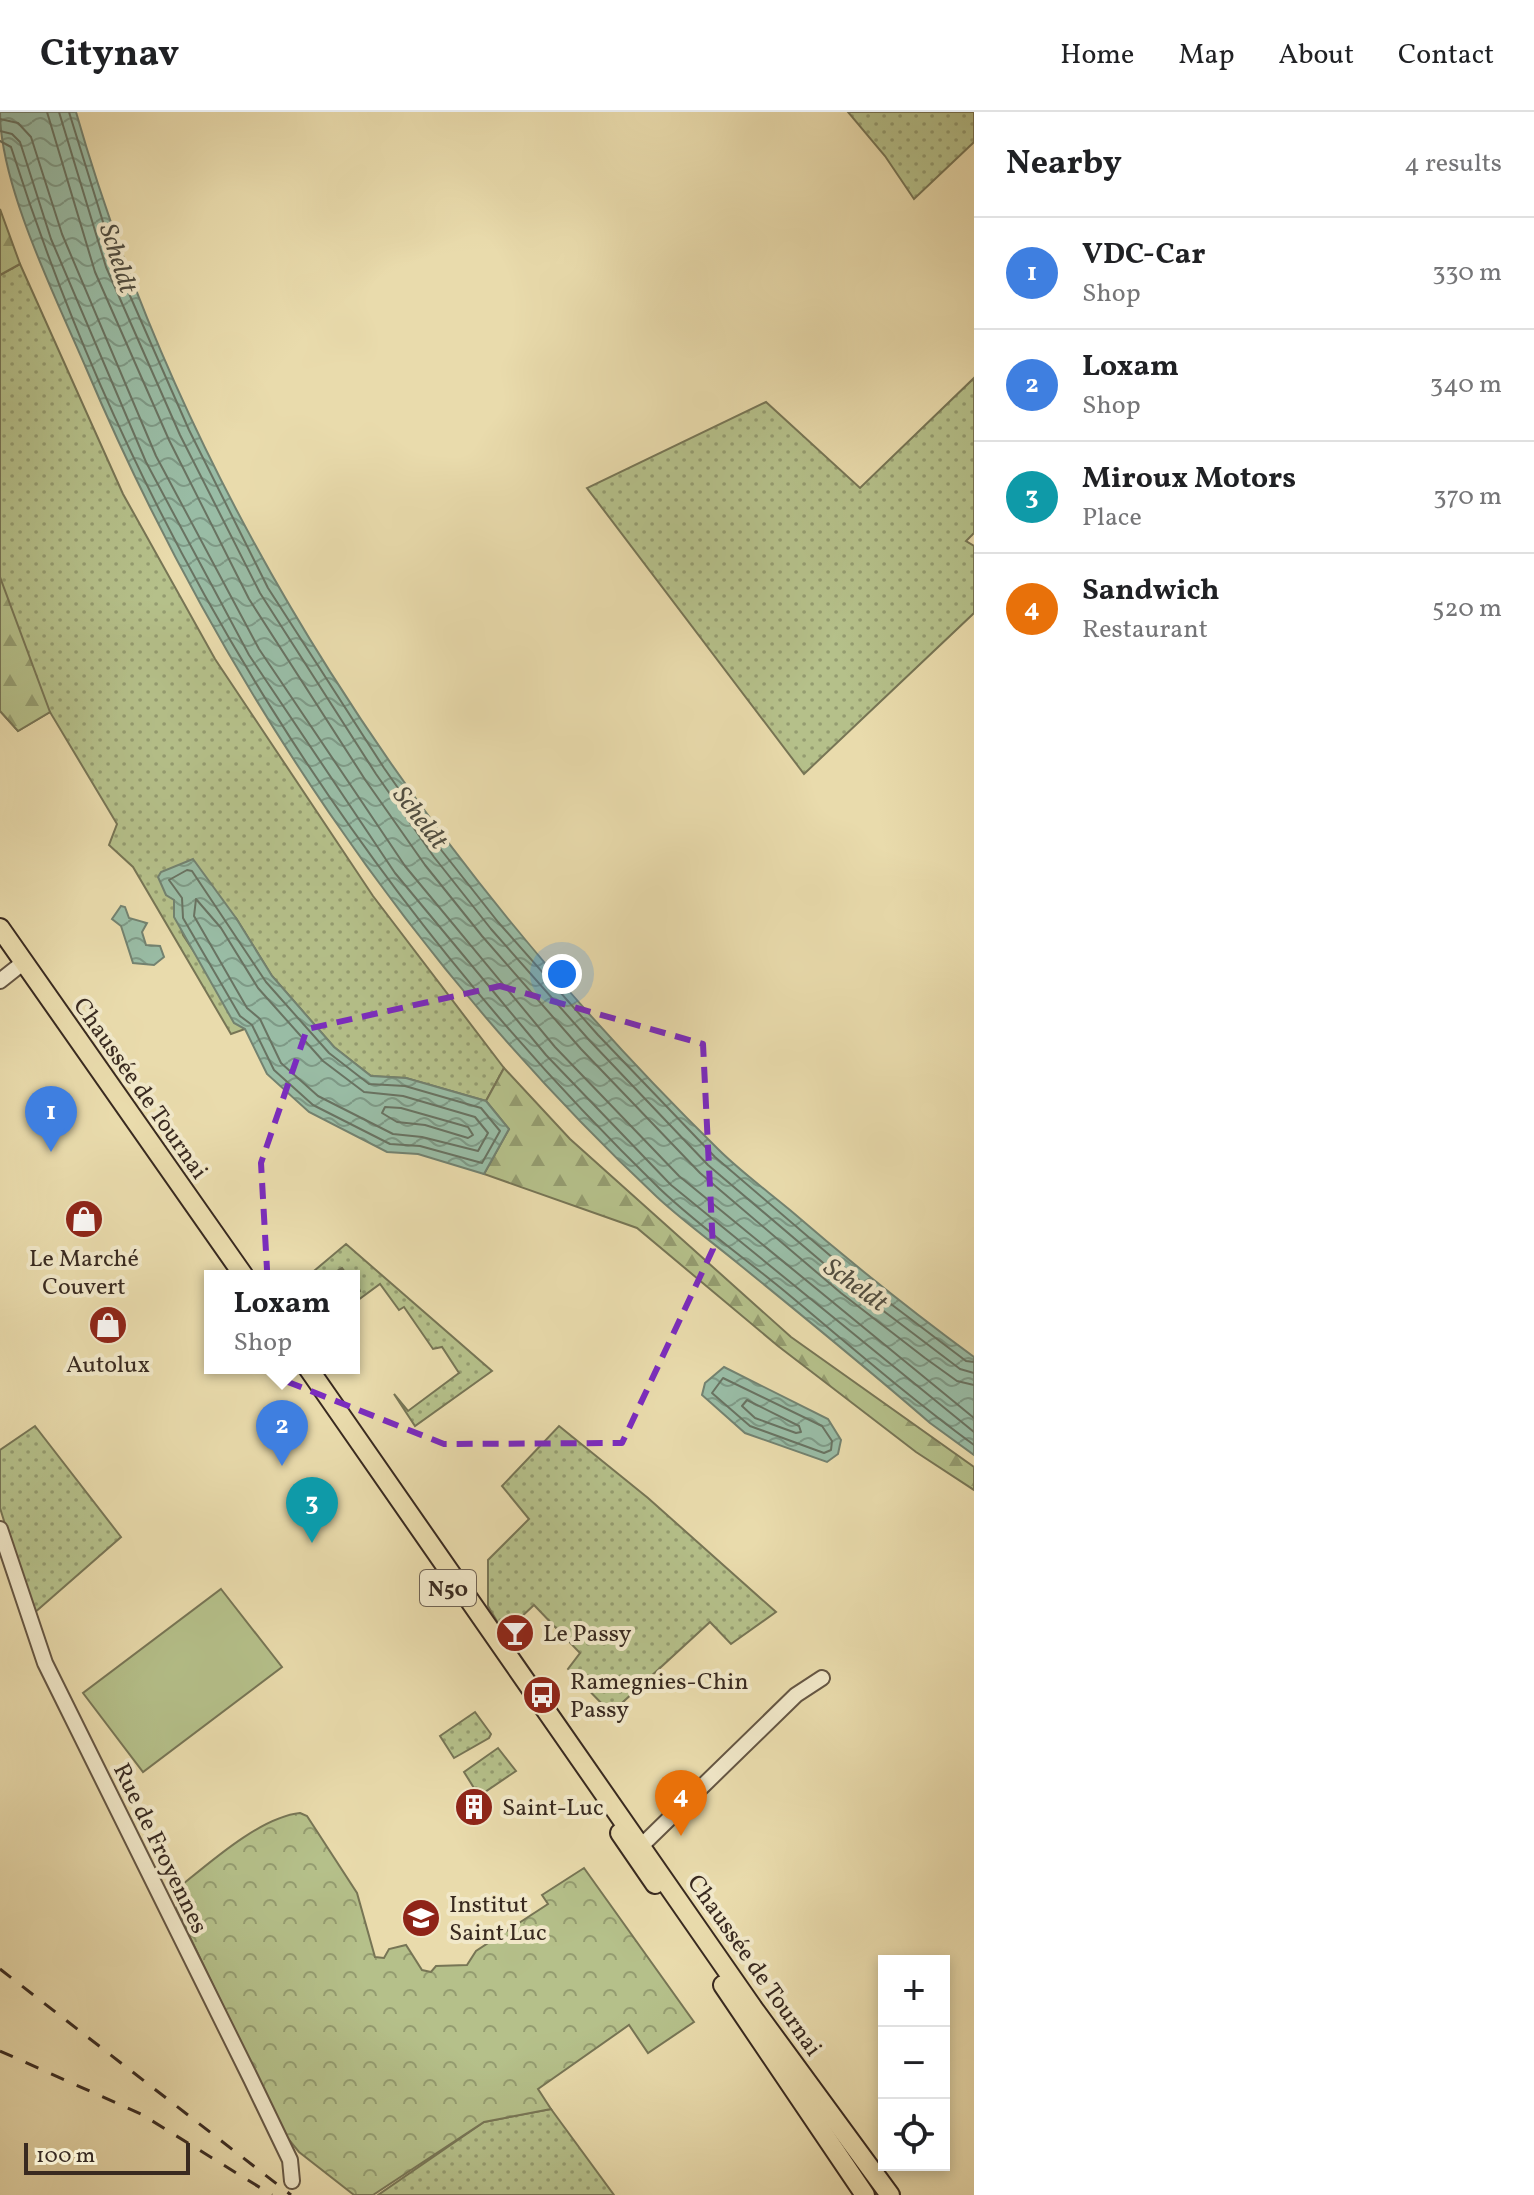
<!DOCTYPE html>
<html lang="en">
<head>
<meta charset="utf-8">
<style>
	body { margin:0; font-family:Vollkorn,serif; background:#f2f2f2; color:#202124 }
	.controls { position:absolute; right:24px; bottom:24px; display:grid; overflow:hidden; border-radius:0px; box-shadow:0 4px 12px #0003 }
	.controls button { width:72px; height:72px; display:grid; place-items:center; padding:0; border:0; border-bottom:2px solid #e0e0e0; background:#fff; color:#202124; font:40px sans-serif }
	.scale { position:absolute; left:24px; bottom:20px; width:166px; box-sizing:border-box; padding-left:8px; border:4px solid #392a20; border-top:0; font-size:22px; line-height:28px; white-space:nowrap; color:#392a20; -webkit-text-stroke:6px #f1e8c9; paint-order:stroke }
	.you { position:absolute; left:562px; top:862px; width:28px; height:28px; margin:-20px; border:6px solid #fff; border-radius:50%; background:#1a73e8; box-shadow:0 0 0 12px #1a73e833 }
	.badge { display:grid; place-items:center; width:52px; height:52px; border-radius:50%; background:#8f2418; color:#fff; font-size:26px; font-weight:700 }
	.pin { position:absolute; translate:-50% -66px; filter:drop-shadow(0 2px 4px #0008) }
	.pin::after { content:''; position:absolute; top:42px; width:28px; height:24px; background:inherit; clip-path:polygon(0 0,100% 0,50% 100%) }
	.popup { position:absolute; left:204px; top:1158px; width:156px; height:104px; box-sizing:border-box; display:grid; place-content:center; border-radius:0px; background:#fff; filter:drop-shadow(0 2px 6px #0005); font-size:26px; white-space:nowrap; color:#757577 }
	.popup b { font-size:30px; color:#202124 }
	.popup::after { content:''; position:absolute; left:50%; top:100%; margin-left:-16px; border:16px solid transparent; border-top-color:#fff }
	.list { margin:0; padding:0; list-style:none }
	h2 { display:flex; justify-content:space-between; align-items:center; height:104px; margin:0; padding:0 32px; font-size:34px }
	h2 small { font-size:26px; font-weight:400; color:#757577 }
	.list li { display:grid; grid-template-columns:52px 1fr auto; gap:24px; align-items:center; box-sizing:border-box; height:112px; padding:0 32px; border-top:2px solid #e0e0e0 }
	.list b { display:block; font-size:30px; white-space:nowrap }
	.list p { margin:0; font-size:26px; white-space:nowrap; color:#757577 }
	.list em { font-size:26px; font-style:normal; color:#757577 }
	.icon { flex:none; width:44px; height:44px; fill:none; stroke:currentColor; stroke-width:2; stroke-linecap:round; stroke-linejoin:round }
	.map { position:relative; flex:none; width:974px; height:2083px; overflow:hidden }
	header { display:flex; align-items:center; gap:48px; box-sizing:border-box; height:112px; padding:0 40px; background:#fff; border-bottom:2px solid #e0e0e0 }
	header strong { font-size:38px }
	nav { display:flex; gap:44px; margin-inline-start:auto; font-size:28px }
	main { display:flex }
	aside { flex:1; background:#fff }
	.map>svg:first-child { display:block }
	.grass { fill:url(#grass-dots); stroke:#777555; stroke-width:2 }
	.forest { fill:url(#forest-firs); stroke:#777555; stroke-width:2 }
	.park { fill:url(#park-crowns); stroke:#777555; stroke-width:2 }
	.garden { fill:#b5c08a; stroke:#777555; stroke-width:2 }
	.water { fill:url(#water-waves); stroke:#738270; stroke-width:2 }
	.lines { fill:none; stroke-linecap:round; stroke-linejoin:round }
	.shore { stroke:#697362; stroke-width:2 }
	.minor-casing { stroke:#655643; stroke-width:18 }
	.major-casing { stroke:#392a20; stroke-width:22 }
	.minor { stroke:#f1e8c9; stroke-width:14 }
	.major { stroke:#e9dbac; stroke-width:18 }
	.rail { stroke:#392a20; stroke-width:3; stroke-dasharray:14 14; stroke-linecap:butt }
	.marked { fill:none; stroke:#7b2cbf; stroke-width:6; stroke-dasharray:16 10; stroke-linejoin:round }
	.labels { text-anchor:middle; stroke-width:8; stroke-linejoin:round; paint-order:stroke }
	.shield { fill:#f1e8c9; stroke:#706353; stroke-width:2 }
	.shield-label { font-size:22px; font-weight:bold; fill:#392a20 }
	.street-label { font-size:24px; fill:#392a20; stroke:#f1e8c9 }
	.poi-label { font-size:24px; fill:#392a20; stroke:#f1e8c9; text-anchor:start }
	.water-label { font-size:26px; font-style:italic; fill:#514e41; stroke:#f1e8c9 }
</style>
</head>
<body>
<header>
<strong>Citynav</strong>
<nav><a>Home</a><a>Map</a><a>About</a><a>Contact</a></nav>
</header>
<main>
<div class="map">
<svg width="974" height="2083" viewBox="0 0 974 2083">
	<defs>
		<pattern id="grass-dots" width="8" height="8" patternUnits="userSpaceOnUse" patternTransform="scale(2)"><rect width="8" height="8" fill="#b5c08a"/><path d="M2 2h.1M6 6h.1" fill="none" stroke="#949c70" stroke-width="1.8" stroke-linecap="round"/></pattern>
		<pattern id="forest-firs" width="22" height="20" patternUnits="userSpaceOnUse" patternTransform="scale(2)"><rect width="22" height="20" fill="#b5c08a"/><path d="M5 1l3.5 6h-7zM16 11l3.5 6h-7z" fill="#949c70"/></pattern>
		<pattern id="park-crowns" width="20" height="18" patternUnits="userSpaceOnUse" patternTransform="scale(2)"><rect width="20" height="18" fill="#b5c08a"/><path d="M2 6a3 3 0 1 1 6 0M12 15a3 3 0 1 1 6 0" fill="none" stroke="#949c70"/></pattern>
		<pattern id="water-waves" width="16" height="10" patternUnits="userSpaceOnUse" patternTransform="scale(2)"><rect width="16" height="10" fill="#99bca5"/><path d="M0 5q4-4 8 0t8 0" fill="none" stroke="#7e9986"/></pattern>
	</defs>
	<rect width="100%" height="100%" fill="#e9dbac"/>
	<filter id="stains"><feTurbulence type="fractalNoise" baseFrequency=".0025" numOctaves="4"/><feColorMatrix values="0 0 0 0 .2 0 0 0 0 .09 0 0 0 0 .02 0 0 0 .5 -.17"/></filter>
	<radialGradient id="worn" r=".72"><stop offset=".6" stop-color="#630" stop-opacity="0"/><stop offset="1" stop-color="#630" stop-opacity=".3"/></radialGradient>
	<g class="grass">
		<path d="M 848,0 L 974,0 L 974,30 L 914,87 L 885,44 Z"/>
		<path d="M 20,152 L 123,382 L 215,547 L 373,784 L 504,956 L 486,989 L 406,966 L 371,964 L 334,935 L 272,864 L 236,806 L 174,788 L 183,823 L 245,917 L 231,922 L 133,755 L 109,733 L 117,712 L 50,600 L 18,619 L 0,599 L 0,163 Z"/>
		<path d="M 974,266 L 974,421 L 966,429 L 974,434 L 974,501 L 804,662 L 587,376 L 766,290 L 860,376 Z"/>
		<path d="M 346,1132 L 492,1259 L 415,1314 L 394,1282 L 408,1299 L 459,1261 L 442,1235 L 433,1237 L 404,1195 L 399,1198 L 380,1172 L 354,1191 L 354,1183 L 360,1179 L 354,1164 L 348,1164 L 342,1156 L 329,1164 L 308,1164 Z"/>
		<path d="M 35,1314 L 121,1425 L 33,1502 L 0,1396 L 0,1338 Z"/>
		<path d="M 559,1314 L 648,1386 L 776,1500 L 731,1532 L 710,1510 L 611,1601 L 568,1557 L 580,1541 L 534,1493 L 504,1521 L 488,1494 L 488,1448 L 529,1407 L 502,1374 Z"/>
		<path d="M 475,1600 L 491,1622 L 489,1626 L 454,1646 L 440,1624 Z"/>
		<path d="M 498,1636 L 516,1659 L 479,1684 L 464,1660 Z"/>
		<path d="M 551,1997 L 614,2083 L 378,2083 L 484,2010 Z"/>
	</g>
	<g class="forest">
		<path d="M 0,97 L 20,152 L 0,163 Z"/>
		<path d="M 0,465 L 50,600 L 18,619 L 0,599 Z"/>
		<path d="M 504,956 L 570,1027 L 791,1225 L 974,1355 L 974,1378 L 916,1340 L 778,1234 L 637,1116 L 484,1062 L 509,1017 L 486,989 Z"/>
	</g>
	<path class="park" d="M 300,1701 L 307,1704 L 357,1781 L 375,1845 L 384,1846 L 389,1837 L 406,1833 L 422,1858 L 431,1860 L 436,1854 L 467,1853 L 476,1839 L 548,1792 L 542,1783 L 584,1756 L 694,1910 L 648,1941 L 629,1913 L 538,1977 L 551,1997 L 484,2010 L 373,2083 L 354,2083 L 299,2040 L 285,2023 L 177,1798 L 177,1777 C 208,1752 260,1705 300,1701 Z"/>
	<path class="garden" d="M 221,1477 L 282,1555 L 143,1660 L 83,1581 Z"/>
	<g class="water">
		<path d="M 0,0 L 76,0 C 189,396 426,750 718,1037 C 740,1059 766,1078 790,1098 C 849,1149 910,1198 974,1245 L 974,1343 L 930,1311 C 868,1257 804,1205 740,1153 C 712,1130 683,1109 657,1085 C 412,855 217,565 86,256 C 56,186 0,74 0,0 Z"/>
		<path d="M 193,747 L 236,806 L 272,864 L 334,935 L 371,964 L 406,966 L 486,989 L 509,1017 L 484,1062 L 418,1042 L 387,1040 L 309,1000 L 267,962 L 245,917 L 234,911 L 174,805 L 174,788 L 166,783 L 158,765 L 161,760 Z"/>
		<path d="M 121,794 L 125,795 L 129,806 L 147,811 L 142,820 L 146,833 L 160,834 L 164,845 L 154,853 L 133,851 L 121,814 L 112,807 Z"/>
		<path d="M 724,1255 L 828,1307 L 841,1328 L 838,1342 L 827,1350 L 745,1321 L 702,1283 L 705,1271 Z"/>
	</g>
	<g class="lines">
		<g class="shore">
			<path d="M 47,0 L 95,160 L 169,328 L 249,487 L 366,669 L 425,753 L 482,824 L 581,937 L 700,1061 L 841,1181 L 925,1246 L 957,1269 L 974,1273"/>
			<path d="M 59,0 L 106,155 L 180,323 L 260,481 L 376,662 L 434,745 L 491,817 L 590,929 L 708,1053 L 848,1172 L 960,1257 L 974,1261"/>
			<path d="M 69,0 L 116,152 L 189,318 L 268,476 L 384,656 L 442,739 L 498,810 L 598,923 L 715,1045 L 854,1164 L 966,1249 L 974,1250"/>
			<path d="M 0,7 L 18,11 L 31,25 L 62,122 L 156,344 L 259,537 L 405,754 L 555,935 L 679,1064 L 974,1306"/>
			<path d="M 0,19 L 12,22 L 20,30 L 51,127 L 146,350 L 249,543 L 395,761 L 546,943 L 671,1073 L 974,1320"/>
			<path d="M 0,29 L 11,35 C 136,430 364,789 660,1077 C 700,1115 746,1147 788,1182 C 849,1233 910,1286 974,1333"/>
			<path d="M 187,758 L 192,759 L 266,870 L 329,941 L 369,972 L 405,974 L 481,996 L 500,1019 L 482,1051 L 420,1034 L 390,1032 L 313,993 L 274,958 L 252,913 L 240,904 L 183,806 L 182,786 L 169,768 Z"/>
			<path d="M 196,787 L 221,816 L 258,876 L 323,949 L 364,980 L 403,984 L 475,1005 L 488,1021 L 478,1039 L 422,1025 L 393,1022 L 318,984 L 281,951 L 260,907 L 247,896 L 194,804 Z"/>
			<path d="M 385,995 L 401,996 L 468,1015 L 473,1023 L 468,1026 L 425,1013 L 397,1010 L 382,1001 Z"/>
			<path d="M 723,1266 L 822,1314 L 832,1329 L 831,1338 L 824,1341 L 750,1314 L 712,1281 Z"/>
			<path d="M 747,1288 L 799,1314 L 801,1320 L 796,1321 L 755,1306 L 742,1294 Z"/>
		</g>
		<defs>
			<g id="minor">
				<path d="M 0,869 L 24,850"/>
				<path d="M 0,1417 L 45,1551 L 251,1967 L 290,2048 L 292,2069"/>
				<path d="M 634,1741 L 796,1583 L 822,1566"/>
			</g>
			<g id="major">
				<path d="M 0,816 L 244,1164"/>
				<path d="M 308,1256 L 753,1896 L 890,2083"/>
				<path d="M 620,1721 L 655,1772"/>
				<path d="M 723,1873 L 865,2083"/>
			</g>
		</defs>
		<use href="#minor" class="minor-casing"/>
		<use href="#major" class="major-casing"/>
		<use href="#minor" class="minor"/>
		<use href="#major" class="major"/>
		<g class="rail">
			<path d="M 0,1857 L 291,2083"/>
			<path d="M 0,1939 L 141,2002 L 272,2083"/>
		</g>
	</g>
	<path class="marked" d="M 500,874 L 703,932 L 713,1137 L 622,1331 L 444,1332 L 273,1264 L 261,1051 L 307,917 Z"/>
	<defs>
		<symbol id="shop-disc" viewBox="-11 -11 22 22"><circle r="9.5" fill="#8f2418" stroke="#f1e8c9"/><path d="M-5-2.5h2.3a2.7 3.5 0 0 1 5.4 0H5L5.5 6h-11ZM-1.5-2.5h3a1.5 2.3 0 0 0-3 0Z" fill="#fff"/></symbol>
		<symbol id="bar-disc" viewBox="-11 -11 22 22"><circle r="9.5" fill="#8f2418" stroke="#f1e8c9"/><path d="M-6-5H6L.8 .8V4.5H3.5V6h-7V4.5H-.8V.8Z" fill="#fff"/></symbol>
		<symbol id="bus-disc" viewBox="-11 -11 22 22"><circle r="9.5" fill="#8f2418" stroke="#f1e8c9"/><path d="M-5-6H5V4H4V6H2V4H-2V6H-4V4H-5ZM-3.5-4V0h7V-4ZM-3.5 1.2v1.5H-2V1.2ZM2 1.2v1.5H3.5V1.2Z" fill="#fff"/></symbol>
		<symbol id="building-disc" viewBox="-11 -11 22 22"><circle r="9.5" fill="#8f2418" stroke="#f1e8c9"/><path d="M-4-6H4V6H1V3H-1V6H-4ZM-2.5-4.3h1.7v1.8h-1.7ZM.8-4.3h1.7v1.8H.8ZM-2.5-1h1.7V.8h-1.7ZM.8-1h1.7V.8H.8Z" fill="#fff"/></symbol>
		<symbol id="school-disc" viewBox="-11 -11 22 22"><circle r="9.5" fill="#8f2418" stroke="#f1e8c9"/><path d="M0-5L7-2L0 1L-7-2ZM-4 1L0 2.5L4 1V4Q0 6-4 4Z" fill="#fff"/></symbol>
	</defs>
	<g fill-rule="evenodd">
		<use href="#shop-disc" x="62" y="1085" width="44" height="44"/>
		<use href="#shop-disc" x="86" y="1191" width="44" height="44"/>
		<use href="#bar-disc" x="493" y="1499" width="44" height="44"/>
		<use href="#bus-disc" x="520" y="1561" width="44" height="44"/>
		<use href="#building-disc" x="452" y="1673" width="44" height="44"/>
		<use href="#school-disc" x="399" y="1784" width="44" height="44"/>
	</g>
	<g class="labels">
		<rect class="shield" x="420" y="1458" width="56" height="36" rx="6"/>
		<g class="shield-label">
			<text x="448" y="1484">N50</text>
		</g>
		<g class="street-label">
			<text transform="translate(141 976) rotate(55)" y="8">Chaussée de Tournai</text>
			<text transform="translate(161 1736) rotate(64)" y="8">Rue de Froyennes</text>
			<text transform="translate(755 1853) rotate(55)" y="8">Chaussée de Tournai</text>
		</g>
		<g class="poi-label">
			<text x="84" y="1154" text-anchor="middle">Le Marché<tspan x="84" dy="28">Couvert</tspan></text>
			<text x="108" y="1260" text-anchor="middle">Autolux</text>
			<text x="543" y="1529">Le Passy</text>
			<text x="570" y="1577">Ramegnies-Chin<tspan x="570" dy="28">Passy</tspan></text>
			<text x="502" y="1703">Saint-Luc</text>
			<text x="449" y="1800">Institut<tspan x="449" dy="28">Saint Luc</tspan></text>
		</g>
		<g class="water-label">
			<text transform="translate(119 146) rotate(72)" y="9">Scheldt</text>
			<text transform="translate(421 705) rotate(52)" y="9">Scheldt</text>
			<text transform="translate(856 1172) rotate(36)" y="9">Scheldt</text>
		</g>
	</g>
	<rect width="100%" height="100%" filter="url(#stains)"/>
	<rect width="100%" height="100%" fill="url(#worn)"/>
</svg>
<div class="controls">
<button>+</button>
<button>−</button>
<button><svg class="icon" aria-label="locate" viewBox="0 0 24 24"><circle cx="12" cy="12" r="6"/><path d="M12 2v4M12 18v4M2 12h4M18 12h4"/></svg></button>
</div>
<div class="scale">100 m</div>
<div class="you"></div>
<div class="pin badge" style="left:51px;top:1040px;background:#3f7fe0">1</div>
<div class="pin badge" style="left:282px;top:1354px;background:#3f7fe0">2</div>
<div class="popup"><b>Loxam</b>Shop</div>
<div class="pin badge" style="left:312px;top:1431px;background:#0f9aa8">3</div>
<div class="pin badge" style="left:681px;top:1724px;background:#e8710a">4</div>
</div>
<aside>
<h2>Nearby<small>4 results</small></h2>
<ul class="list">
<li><span class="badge" style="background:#3f7fe0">1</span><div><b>VDC-Car</b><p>Shop</p></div><em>330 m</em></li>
<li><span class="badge" style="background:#3f7fe0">2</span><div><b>Loxam</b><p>Shop</p></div><em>340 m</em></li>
<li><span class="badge" style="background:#0f9aa8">3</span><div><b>Miroux Motors</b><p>Place</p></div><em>370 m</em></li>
<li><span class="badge" style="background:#e8710a">4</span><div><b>Sandwich</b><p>Restaurant</p></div><em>520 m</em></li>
</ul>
</aside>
</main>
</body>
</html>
